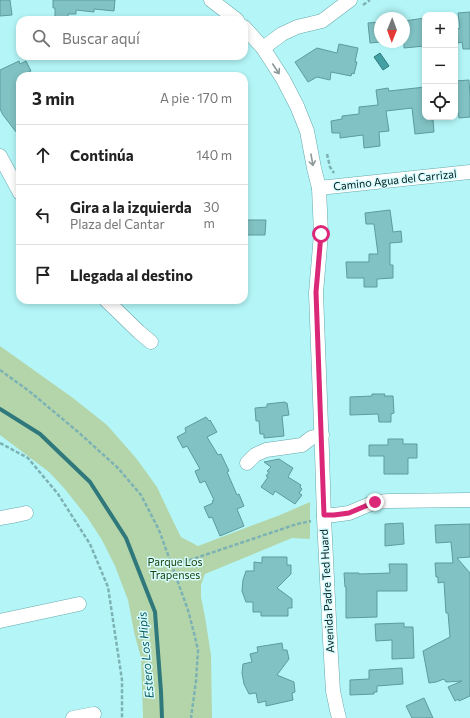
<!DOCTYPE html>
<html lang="es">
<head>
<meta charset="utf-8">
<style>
	body { margin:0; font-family:Commissioner,sans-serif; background:#f2f2f2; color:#222 }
	.controls { position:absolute; right:12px; top:12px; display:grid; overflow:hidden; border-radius:8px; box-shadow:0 2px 6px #0003 }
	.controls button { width:36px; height:36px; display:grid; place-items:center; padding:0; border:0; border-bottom:1px solid #e0e0e0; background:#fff; color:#222; font:20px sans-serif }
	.compass { position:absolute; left:374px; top:12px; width:36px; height:36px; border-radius:50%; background:#fff; box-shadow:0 2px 6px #0003; rotate:181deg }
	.stop { position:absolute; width:12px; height:12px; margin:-9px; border:3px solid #db2777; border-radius:50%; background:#fff }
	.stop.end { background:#db2777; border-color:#fff; box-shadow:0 1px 4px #0008 }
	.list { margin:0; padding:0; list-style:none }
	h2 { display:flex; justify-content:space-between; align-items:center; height:52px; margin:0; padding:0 16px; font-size:17px }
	h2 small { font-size:13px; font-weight:400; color:#767676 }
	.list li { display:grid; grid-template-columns:26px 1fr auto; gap:12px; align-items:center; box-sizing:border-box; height:60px; padding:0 16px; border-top:1px solid #e0e0e0 }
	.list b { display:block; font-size:15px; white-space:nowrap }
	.list p { margin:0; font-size:13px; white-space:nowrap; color:#767676 }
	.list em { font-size:13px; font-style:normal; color:#767676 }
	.icon { flex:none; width:22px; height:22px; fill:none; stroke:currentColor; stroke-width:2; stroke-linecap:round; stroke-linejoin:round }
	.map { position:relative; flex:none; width:470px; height:718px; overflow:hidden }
	.search { position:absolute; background:#fff; box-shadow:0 2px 6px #0003; left:16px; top:16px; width:232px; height:44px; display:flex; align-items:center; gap:10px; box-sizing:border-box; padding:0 14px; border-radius:12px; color:#767676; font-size:15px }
	.panel { position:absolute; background:#fff; box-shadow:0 2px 6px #0003; left:16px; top:72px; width:232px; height:232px; border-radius:12px }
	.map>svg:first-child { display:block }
	.green { fill:#b4d5aa }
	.water { fill:#43a0a4; stroke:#2f787b }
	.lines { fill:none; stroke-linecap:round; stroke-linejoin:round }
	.stream { stroke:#2f787b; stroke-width:4 }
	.building { fill:#81c2c4; stroke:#5c9b9e }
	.minor-casing { stroke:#68a8aa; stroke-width:15 }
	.path { stroke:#7db2b4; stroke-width:2.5; stroke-dasharray:4 2; stroke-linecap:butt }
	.minor { stroke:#fff; stroke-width:14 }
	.oneway { stroke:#8d9898 }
	.route { stroke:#db2777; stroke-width:5 }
	.labels { text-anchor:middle; stroke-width:3; stroke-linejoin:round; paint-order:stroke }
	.street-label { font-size:11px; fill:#011a1b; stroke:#d7fdff }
	.park-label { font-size:11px; fill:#1a430c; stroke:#d7fdff }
	.water-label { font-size:12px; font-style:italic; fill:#0c5d60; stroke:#d7fdff }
</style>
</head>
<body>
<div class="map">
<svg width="470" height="718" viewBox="0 0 470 718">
	<rect width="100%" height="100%" fill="#b4f6f8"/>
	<path class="green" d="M 0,346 L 73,398 L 107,425 L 136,458 L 157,487 L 173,521 L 181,537 L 198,546 L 280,515 L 310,502 L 310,539 L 292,538 L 205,574 L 201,585 L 201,597 L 205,617 L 211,655 L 212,718 L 143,718 L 141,658 L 134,632 L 128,600 L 115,566 L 102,540 L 87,517 L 64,488 L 49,472 L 0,435 Z"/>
	<path class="water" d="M 380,53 L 389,66 L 383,70 L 374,57 Z"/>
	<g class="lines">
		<path class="stream" d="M 0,409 L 40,434 L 90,482 L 126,538 L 155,612 L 161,692 L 162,718"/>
	</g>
	<g class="building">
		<path d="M 0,0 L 10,0 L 12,15 L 0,16 Z"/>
		<path d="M 53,0 L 115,0 L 114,11 L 94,9 L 94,12 L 76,10 L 76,14 L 68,14 L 68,20 L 55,20 L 55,8 L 53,8 Z"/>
		<path d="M 470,12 L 470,49 L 463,49 L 462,42 L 458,43 L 457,29 L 460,28 L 458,13 Z"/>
		<path d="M 425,18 L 425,46 L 404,48 L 404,21 Z"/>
		<path d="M 380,22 L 380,42 L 370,43 L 368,23 Z"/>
		<path d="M 339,44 L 358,48 L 355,62 L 357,62 L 354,74 L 352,73 L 351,76 L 331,72 L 330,80 L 317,77 L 308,82 L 295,62 L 317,48 L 337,53 Z"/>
		<path d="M 19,61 L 20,64 L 26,61 L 31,71 L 20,76 L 20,137 L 3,115 L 0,109 L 0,70 Z"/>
		<path d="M 469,80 L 470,96 L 470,117 L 459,118 L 458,112 L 455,112 L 455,81 Z"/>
		<path d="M 425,87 L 425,117 L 431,117 L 431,120 L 433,120 L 434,132 L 415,134 L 412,108 L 386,111 L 389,131 L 379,132 L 380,146 L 364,148 L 363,135 L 340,138 L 340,133 L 332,133 L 331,121 L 342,119 L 342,116 L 359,114 L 359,107 L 378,105 L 376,90 L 388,88 L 389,91 Z"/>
		<path d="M 390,210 L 393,232 L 401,231 L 402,242 L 390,243 L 390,265 L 393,265 L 393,278 L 377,279 L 377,287 L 364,287 L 364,278 L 347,278 L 346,262 L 369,262 L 369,254 L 378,254 L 374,224 L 366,224 L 365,213 Z"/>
		<path d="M 244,220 L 266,220 L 265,235 L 244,235 Z"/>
		<path d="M 372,394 L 385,394 L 384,396 L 393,396 L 394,413 L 391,414 L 391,422 L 379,422 L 378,414 L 350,415 L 350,397 L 372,396 Z"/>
		<path d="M 285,402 L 285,403 L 287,403 L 289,415 L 282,416 L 284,436 L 264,438 L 264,434 L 260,434 L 259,421 L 256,421 L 255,408 L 267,407 L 267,404 Z"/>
		<path d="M 206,417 L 209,421 L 210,420 L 217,432 L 207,437 L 218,455 L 221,454 L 229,471 L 227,472 L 237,495 L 239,494 L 244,506 L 237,509 L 244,526 L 220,536 L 212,517 L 209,518 L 204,507 L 213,503 L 212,501 L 214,500 L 205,481 L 200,483 L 195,471 L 200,469 L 187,446 L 183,448 L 177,437 L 186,432 L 185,428 Z"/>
		<path d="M 388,439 L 403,439 L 403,444 L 417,444 L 417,458 L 408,458 L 408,474 L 384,474 L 384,456 L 369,456 L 369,445 L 388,445 Z"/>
		<path d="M 279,459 L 293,468 L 288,477 L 301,485 L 300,487 L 302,489 L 299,493 L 302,495 L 295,504 L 275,491 L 273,495 L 261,487 L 268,477 L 266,476 L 269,472 L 267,471 L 271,467 L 264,462 Z"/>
		<path d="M 403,523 L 404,544 L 385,546 L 385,524 Z"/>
		<path d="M 470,524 L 470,557 L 457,558 L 470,573 L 470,696 L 459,701 L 458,699 L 455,701 L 448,687 L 462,681 L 446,682 L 444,679 L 436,682 L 429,683 L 423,651 L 450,637 L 448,613 L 446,613 L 444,582 L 438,583 L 438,577 L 436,577 L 435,563 L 453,563 L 451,542 L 436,543 L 435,525 Z"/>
		<path d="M 262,557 L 287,557 L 287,565 L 291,565 L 291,574 L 277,588 L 292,599 L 292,608 L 288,608 L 288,616 L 261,616 L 261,612 L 253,612 L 253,602 L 246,602 L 242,591 L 243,580 L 246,571 L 254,571 L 254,562 L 262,563 Z"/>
		<path d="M 389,564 L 407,564 L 407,591 L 377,591 L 377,617 L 346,618 L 346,587 L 345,587 L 344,573 L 359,573 L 359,574 L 390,573 Z"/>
		<path d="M 404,623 L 404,627 L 413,627 L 414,658 L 392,659 L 392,640 L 376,641 L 375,624 Z"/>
		<path d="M 282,643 L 283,650 L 287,650 L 289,659 L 277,675 L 294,682 L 295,692 L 292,693 L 293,700 L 266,706 L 266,701 L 258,703 L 256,693 L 249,694 L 244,684 L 242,673 L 243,664 L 252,662 L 250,654 L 258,652 L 257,647 Z"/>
		<path d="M 402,668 L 403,684 L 377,686 L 377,692 L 374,692 L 374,694 L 350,695 L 350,680 L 369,679 L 369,670 Z"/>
		<path d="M 424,698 L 433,718 L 412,718 L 406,706 Z"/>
	</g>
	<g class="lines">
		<defs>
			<g id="minor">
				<path d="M 211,0 L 237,20"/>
				<path d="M 244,27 L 263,48 L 283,79 L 297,106 L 307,131 L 314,168 L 319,188 L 321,234 L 316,293 L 322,452 L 324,518 L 330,640 L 333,691 L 337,710 L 339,718"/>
				<path d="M 263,48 L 282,34 L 297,27 L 322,21 L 350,0"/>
				<path d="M 0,156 L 20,193"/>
				<path d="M 319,188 L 470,172"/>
				<path d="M 106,300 L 139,332 L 151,342"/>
				<path d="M 247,463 L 255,455 L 266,450 L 302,445 L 311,438 L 322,435"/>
				<path d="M 324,515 L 334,515 L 349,513 L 375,502 L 389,501 L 470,500"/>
				<path d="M 0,518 L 17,515 L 26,513"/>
				<path d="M 0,621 L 79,604"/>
				<path d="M 73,718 L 94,714"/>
			</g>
		</defs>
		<use href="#minor" class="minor-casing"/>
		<g class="path">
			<path d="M 363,5 L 370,0"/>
			<path d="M 327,154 L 330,167 L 334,173"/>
			<path d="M 0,370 L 29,391 L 77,431 L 118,468 L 141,495 L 159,530 L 188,610 L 195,637 L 198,650 L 196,681 L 191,718"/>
			<path d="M 0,443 L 28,458 L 58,494 L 90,544 L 108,587 L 122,680 L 122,718"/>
			<path d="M 172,566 L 297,524 L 311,521"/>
		</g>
		<use href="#minor" class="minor"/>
	</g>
	<defs><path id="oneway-shaft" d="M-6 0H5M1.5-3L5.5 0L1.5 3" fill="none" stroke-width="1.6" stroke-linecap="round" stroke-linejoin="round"/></defs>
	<g class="oneway">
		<use href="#oneway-shaft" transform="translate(276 69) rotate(57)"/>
		<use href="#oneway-shaft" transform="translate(312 160) rotate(80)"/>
	</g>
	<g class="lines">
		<path class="route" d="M 321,234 L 316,292 L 324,515 L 334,515 L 349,513 L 375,502"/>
	</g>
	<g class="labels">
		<g class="street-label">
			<text transform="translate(395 180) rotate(-6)" y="4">Camino Agua del Carrizal</text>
			<text transform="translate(327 591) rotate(-93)" y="4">Avenida Padre Ted Huard</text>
		</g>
		<g class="park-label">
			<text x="175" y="566">Parque Los<tspan x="175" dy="13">Trapenses</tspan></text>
		</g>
		<g class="water-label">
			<text transform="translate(146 655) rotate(-95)" y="4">Estero Los Hipis</text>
		</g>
	</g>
</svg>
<div class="controls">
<button>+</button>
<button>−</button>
<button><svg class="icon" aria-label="locate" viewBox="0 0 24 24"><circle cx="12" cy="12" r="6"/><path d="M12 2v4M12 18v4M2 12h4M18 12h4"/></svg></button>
</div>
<svg class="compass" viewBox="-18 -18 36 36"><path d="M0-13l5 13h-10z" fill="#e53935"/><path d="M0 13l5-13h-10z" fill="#767676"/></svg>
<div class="stop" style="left:321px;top:234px"></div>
<div class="stop end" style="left:375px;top:502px"></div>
<div class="search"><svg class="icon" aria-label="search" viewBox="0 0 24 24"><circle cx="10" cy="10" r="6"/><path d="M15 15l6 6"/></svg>Buscar aquí</div>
<section class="panel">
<h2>3 min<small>A pie · 170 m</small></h2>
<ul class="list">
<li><svg class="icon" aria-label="ahead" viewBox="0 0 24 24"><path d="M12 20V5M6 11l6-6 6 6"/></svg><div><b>Continúa</b></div><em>140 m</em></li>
<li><svg class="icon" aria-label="left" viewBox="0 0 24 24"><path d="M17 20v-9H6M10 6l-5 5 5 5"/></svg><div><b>Gira a la izquierda</b><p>Plaza del Cantar</p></div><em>30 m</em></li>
<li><svg class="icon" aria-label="arrive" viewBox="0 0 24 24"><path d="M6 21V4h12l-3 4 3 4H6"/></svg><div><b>Llegada al destino</b></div></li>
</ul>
</section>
</div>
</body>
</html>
